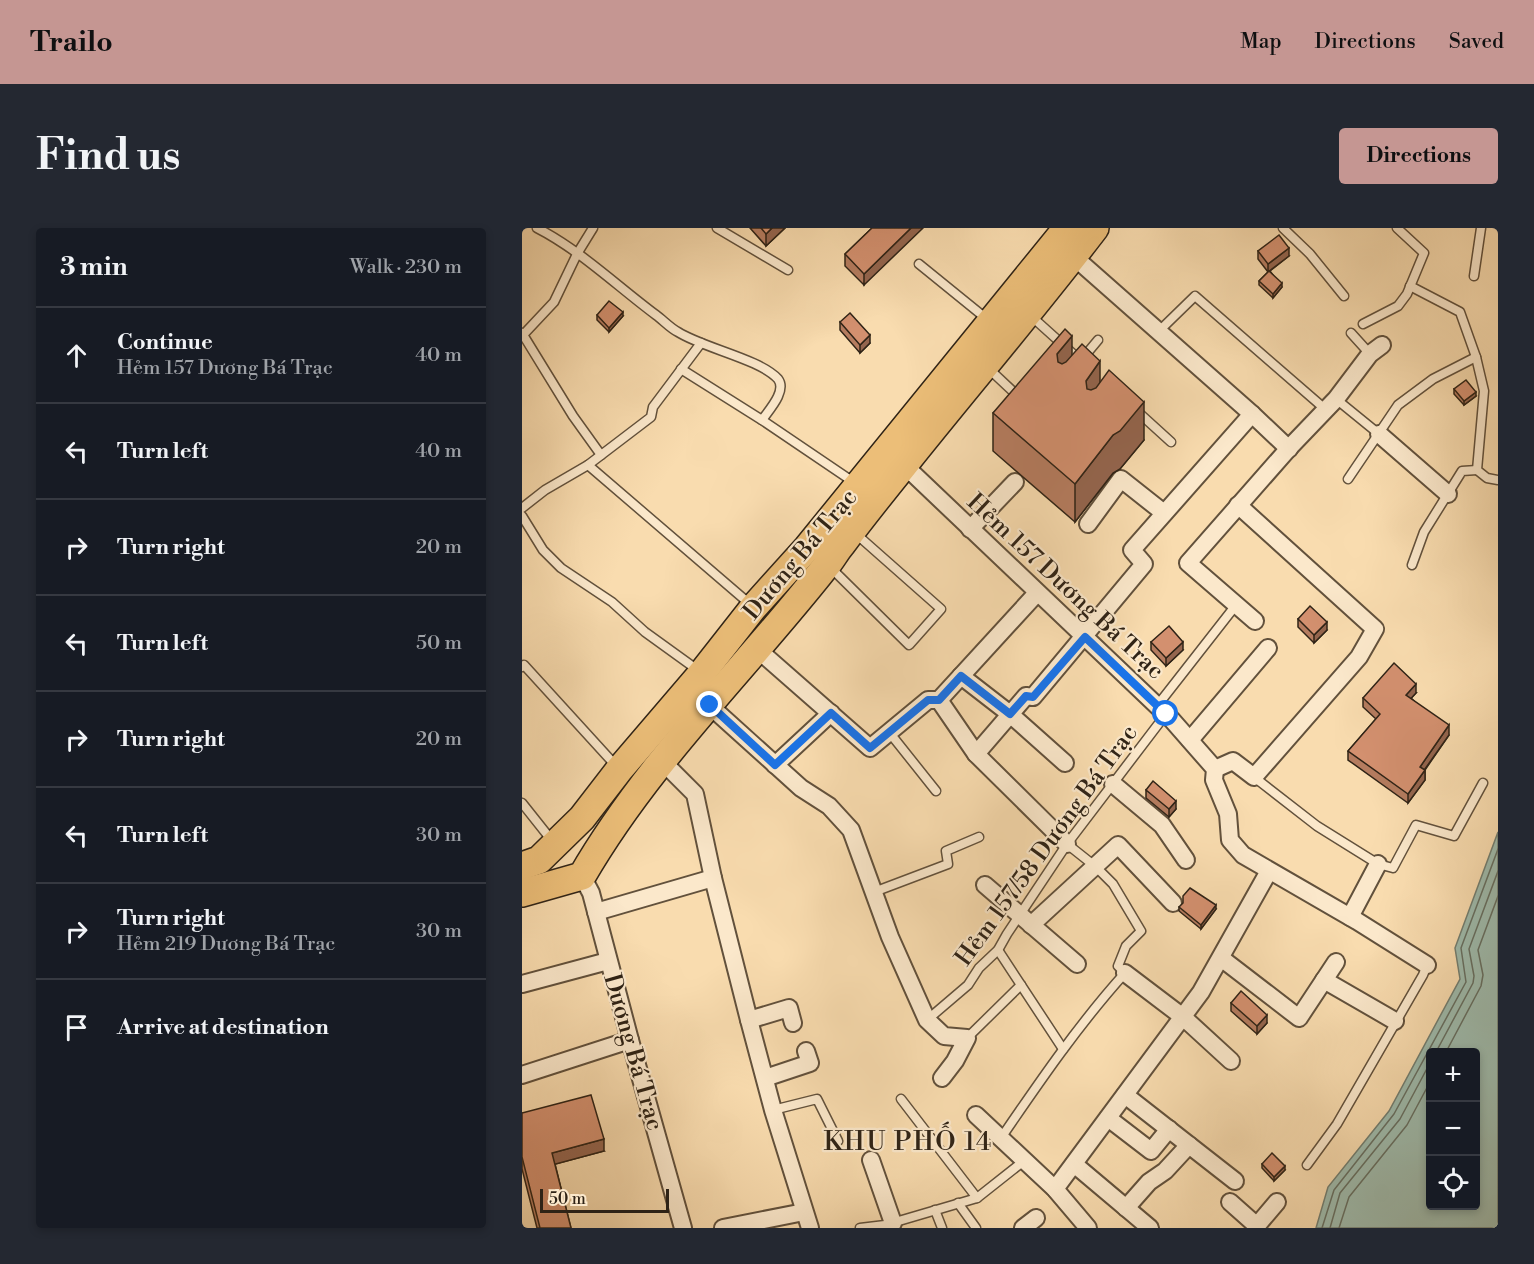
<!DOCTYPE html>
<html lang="en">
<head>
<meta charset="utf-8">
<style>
	body { margin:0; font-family:"Libre Bodoni",serif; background:#242831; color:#f1f3f6 }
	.controls { position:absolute; right:18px; bottom:18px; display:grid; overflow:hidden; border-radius:6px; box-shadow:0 3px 9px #0003 }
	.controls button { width:54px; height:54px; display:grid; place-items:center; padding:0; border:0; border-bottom:2px solid #363941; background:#171b24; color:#f1f3f6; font:30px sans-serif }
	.scale { position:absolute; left:18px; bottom:15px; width:129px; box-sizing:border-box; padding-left:6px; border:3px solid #2f2316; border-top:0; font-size:16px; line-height:21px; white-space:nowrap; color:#2f2316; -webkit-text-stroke:4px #fbe8cb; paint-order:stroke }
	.stop { position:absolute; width:18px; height:18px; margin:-14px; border:4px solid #1a73e8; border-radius:50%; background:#fff }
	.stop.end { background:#1a73e8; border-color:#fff; box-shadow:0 2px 6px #0008 }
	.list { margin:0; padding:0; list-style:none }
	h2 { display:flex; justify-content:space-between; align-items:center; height:78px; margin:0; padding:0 24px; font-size:26px }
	h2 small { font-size:20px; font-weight:400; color:#9ea1a6 }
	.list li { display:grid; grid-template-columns:39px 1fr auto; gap:18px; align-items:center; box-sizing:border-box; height:96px; padding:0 24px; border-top:2px solid #363941 }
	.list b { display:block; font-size:22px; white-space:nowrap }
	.list p { margin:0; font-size:20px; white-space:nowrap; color:#9ea1a6 }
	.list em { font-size:20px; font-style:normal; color:#9ea1a6 }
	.icon { flex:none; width:33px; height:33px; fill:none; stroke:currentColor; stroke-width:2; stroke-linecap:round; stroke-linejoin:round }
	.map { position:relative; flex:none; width:976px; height:1000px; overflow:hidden; border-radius:6px }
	header { display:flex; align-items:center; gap:36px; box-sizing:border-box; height:84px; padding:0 30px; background:#c59692; color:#111 }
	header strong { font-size:28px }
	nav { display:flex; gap:33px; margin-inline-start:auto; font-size:21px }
	.intro { display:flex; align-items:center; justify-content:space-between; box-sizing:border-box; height:144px; padding:0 36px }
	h1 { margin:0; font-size:42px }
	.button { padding:15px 27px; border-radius:6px; background:#c59692; color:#111; font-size:21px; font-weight:700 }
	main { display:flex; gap:36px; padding:0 36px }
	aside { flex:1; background:#171b24; border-radius:6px; box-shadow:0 3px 9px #0003 }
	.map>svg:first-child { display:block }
	.water { fill:#9ebbad; stroke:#727e71; stroke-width:1.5; fill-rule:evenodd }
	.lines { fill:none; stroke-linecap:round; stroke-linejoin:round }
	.shore { stroke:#666f62; stroke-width:1.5 }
	.lane-casing { stroke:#62513c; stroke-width:11 }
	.street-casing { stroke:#62513c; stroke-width:20 }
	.primary-casing { stroke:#2f2316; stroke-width:30 }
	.lane { stroke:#fbe8cb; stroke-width:8 }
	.street { stroke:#fbe8cb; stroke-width:16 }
	.primary { stroke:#ecbe78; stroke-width:27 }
	.wall { fill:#b57c5f; stroke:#2f2316; stroke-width:1.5 }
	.shaded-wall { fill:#94654e; stroke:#2f2316; stroke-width:1.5 }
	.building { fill:#d3906f; stroke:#2f2316; stroke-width:1.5 }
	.route { stroke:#1a73e8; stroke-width:8 }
	.labels { text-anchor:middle; stroke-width:4.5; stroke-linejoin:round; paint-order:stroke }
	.street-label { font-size:24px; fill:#2f2316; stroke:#fbe8cb }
	.neighbourhood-label { font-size:26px; letter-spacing:1.5px; fill:#2f2316; stroke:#fbe8cb }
</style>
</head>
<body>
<header>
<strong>Trailo</strong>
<nav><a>Map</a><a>Directions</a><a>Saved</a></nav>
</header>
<div class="intro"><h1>Find us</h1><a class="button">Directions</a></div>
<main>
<aside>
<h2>3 min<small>Walk · 230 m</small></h2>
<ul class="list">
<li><svg class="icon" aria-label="ahead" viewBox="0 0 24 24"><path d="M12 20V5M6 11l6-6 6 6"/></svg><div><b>Continue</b><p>Hẻm 157 Dương Bá Trạc</p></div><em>40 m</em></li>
<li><svg class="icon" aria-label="left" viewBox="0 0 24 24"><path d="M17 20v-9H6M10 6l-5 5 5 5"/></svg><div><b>Turn left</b></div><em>40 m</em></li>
<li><svg class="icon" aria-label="right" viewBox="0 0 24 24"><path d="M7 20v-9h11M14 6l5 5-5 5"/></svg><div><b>Turn right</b></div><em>20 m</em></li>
<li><svg class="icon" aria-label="left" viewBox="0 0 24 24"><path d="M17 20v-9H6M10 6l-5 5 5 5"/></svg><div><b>Turn left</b></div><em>50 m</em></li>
<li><svg class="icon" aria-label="right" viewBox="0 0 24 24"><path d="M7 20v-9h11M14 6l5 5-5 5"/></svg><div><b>Turn right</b></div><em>20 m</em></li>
<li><svg class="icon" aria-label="left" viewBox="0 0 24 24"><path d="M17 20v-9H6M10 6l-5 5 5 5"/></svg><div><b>Turn left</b></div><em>30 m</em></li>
<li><svg class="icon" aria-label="right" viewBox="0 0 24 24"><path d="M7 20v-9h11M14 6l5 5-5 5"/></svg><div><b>Turn right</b><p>Hẻm 219 Dương Bá Trạc</p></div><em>30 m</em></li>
<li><svg class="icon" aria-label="arrive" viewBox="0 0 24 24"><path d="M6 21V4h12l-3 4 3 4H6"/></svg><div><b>Arrive at destination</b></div></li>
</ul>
</aside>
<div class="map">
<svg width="976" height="1000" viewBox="0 0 976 1000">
	<rect width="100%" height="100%" fill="#f9dcaf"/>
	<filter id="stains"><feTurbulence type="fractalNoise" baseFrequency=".00333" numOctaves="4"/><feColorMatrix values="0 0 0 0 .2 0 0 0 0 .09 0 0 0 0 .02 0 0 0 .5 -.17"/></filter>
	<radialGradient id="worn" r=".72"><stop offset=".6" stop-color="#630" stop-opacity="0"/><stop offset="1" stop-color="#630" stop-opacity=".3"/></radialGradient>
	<path class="water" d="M 976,604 L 976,1000 L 794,1000 L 806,959 L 867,883 L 938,751 L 933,720 ZM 908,824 L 954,824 L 954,978 L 908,978 Z"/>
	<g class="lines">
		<g class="shore">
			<path d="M 914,824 L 951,755 L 952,748 L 947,721 L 976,643"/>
			<path d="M 924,824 L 959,758 L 961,747 L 956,722 L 976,668"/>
			<path d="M 800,1000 L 812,962 L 872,886 L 944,754 L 939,720 L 976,621"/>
			<path d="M 808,1000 L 818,965 L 878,891 L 908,835"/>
			<path d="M 817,1000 L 827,969 L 885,897 L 908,854"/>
		</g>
		<defs>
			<g id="lane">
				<path d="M 15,0 C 58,22 95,58 134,87 C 141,92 148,100 156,104 C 181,120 238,131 256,151 C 265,163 247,182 240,192"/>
				<path d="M 195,0 L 266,42"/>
				<path d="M 761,0 L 788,26 L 822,68"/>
				<path d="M 397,36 L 466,92"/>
				<path d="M 952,48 L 959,0"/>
				<path d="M 888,58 L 938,84 L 954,129 L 962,163 L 955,242 L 965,250 L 976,252"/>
				<path d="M 509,88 L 559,133"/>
				<path d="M 841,96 L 876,78 L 885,66 L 902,25 L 875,0"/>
				<path d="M 636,104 L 673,68 L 803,181"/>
				<path d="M 0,105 L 51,188 L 79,227"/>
				<path d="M 829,105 L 848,126"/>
				<path d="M 1,107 L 32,74 L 55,26 L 71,0"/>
				<path d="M 561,130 L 576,112"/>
				<path d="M 466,140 L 498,170"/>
				<path d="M 159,141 L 240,192 L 333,255"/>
				<path d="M 814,171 L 857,206"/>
				<path d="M 616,184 L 649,214"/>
				<path d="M 66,237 L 229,377"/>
				<path d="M 826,251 L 876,177 L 911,151 L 954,129"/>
				<path d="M 0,280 L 23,262 L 66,237 L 129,189 L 131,179 L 179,115"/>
				<path d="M 0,288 L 21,322 L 39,340 L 90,374 L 123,404 L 177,443"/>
				<path d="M 890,337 L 902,304 L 940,243 L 955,242"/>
				<path d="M 307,338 L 387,417 L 419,381 L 333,305"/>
				<path d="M 0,439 L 2,437 L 95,539"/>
				<path d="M 635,478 L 714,377"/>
				<path d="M 367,504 L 414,563"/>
				<path d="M 732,549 L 795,598 L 856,636 L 871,640 L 894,597 L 932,608 L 961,555"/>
				<path d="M 0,575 L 31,614"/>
				<path d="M 352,664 L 426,636 L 424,623 L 457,609"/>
				<path d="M 476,722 L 541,821"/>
				<path d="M 405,792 L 446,757 L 457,740 L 476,722 L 485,706 L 545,616 L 644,486"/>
				<path d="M 445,810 L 499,757"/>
				<path d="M 379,871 L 455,970"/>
				<path d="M 251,882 L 295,871 L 316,913"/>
				<path d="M 479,910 C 518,853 557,796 603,745 L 596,738 L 604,718 L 619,703 L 591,656 L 574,639 L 545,616"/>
				<path d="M 785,937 L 815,896 L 901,747 L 905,737"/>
				<path d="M 436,975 L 454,1000"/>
				<path d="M 413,982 L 420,1000"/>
				<path d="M 338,1000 L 363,997 L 455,970 L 503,932"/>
			</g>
			<g id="street">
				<path d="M 551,28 L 730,186 L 767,221"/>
				<path d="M 857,206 L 926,266"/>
				<path d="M 382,237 L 650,492 L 693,541 L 692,552 L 706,586 L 708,612 L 721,627 L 835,693 L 905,737"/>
				<path d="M 566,296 L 599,251 L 642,285"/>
				<path d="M 448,301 L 493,254"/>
				<path d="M 733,393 L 666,335 L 768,219 L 814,171 L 848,126 L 860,117"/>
				<path d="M 234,420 L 348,520 L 406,472 L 417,472 L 515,365"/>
				<path d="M 439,448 L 488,486 L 543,535"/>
				<path d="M 417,472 L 454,526 L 545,616"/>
				<path d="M 187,477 L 279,560 L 307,578 L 329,602 L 368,709 L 405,792 L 422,808 L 445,810 L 433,833 L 420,850"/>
				<path d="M 668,512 L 746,420"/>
				<path d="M 454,526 L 504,468 L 511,469 L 622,336 L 610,322 L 730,186"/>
				<path d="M 141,534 L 173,566 L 191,650 L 227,792 L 251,882 L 288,1000"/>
				<path d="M 253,537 L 309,485"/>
				<path d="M 693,541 L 711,533 L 732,549 L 837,429 L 853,401 L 716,277"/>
				<path d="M 591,556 L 640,597 L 664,632"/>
				<path d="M 60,648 L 69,665 L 108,812 L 161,1000"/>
				<path d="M 463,657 L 555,736"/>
				<path d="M 74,684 L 191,650"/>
				<path d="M 828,689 L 856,636"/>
				<path d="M 509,697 L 596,617 L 651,675"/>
				<path d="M 699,730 L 777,790 L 814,734"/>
				<path d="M 603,745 L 661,789 L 709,833"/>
				<path d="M 802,752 L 873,793"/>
				<path d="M 0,756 L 86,733"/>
				<path d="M 227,792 L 267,780 L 271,795"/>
				<path d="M 0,847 L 108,812"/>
				<path d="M 243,850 L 288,835 L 284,823"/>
				<path d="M 603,867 L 713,953"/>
				<path d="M 454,887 L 533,961 L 566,1000"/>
				<path d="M 586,890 L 629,923 L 647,901"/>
				<path d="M 349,932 L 371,995"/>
				<path d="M 552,936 L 628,1000"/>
				<path d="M 533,961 L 679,764 L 747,643"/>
				<path d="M 708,974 L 735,998"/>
				<path d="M 604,980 L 627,954 L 643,943 L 667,917"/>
				<path d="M 201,1000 L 282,984"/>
				<path d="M 501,1000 L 514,990"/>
				<path d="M 733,1000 L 755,974"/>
			</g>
			<g id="primary">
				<path d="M 0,638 L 17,632 L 60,590 L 97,542 L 180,445 L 231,380 L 285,320 L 545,0"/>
				<path d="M 0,665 L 60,648 C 126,534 223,441 304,338 C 310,331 314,323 320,316 C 340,289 361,263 382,237 C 445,158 511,81 573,0"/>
			</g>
		</defs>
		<use href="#lane" class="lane-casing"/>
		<use href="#street" class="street-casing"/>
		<use href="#primary" class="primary-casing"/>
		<use href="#lane" class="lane"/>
		<use href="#street" class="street"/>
		<use href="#primary" class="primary"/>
	</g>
	<g class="wall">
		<path d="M 228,0 L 263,0 L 244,18 Z"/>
		<path d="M 350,0 L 342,57 L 323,38 L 323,26 Z"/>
		<path d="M 736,23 L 767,28 L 748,43 L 760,59 L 751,70 L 737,57 L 737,53 L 746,44 L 736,31 Z"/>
		<path d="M 75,87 L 101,88 L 87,104 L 75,92 Z"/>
		<path d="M 318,94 L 348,115 L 338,125 L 318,102 Z"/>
		<path d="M 550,128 L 578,154 L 622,212 L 598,241 L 591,245 L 553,294 L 471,223 L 471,185 Z"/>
		<path d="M 932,161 L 954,168 L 942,177 L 932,166 Z"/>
		<path d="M 776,391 L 805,402 L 792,415 L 776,399 Z"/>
		<path d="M 629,414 L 661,422 L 644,438 L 629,422 Z"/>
		<path d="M 894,465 L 889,470 L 927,507 L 903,542 L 903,552 L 886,575 L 826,532 L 826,523 L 854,491 L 841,479 L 841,470 Z"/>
		<path d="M 624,562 L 654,581 L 647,589 L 624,570 Z"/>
		<path d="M 657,679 L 694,681 L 679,701 L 657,683 Z"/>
		<path d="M 709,775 L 745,795 L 735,806 L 709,783 Z"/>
		<path d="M 0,885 L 82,923 L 33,936 L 49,1000 L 15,1000 L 0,941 Z"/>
		<path d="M 740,936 L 763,942 L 752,953 L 740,940 Z"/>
	</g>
	<g class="shaded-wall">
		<path d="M 250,0 L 263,0 L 244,18 L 244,6 Z"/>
		<path d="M 389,0 L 401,0 L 342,57 L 342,46 Z"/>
		<path d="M 767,20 L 767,28 L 746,44 L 746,36 Z"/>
		<path d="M 760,55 L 760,59 L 751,70 L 751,66 Z"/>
		<path d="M 101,84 L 101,88 L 87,104 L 87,100 Z"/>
		<path d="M 348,107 L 348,115 L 338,125 L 338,117 Z"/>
		<path d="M 550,108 L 550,146 L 535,164 L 535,126 Z"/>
		<path d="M 578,133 L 578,171 L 564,191 L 564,153 Z"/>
		<path d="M 954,164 L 954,168 L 942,177 L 942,173 Z"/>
		<path d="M 622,174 L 622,212 L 598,241 L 591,245 L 553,294 L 553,256 L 591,207 Z"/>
		<path d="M 805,394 L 805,402 L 792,415 L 792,407 Z"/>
		<path d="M 661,414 L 661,422 L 644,438 L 644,430 Z"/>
		<path d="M 894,456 L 894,465 L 884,476 L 884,467 Z"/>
		<path d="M 927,497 L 927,507 L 898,548 L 898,539 Z"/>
		<path d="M 903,542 L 903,552 L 886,575 L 886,566 Z"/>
		<path d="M 654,573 L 654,581 L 647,589 L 647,581 Z"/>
		<path d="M 694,677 L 694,681 L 679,701 L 679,697 Z"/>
		<path d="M 745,787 L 745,795 L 735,806 L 735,798 Z"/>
		<path d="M 82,911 L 82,923 L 30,937 L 30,925 Z"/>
		<path d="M 763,938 L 763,942 L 752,953 L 752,949 Z"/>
	</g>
	<g class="building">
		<path d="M 239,0 L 250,0 L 244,6 Z"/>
		<path d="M 350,0 L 389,0 L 342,46 L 323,26 Z"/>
		<path d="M 757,7 L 767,20 L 746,36 L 736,23 Z"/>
		<path d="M 747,43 L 760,55 L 751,66 L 737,53 Z"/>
		<path d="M 87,73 L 101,84 L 87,100 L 75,87 Z"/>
		<path d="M 328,85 L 348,107 L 338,117 L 318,94 Z"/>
		<path d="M 543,101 L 550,108 L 535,126 L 536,134 L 540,136 L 544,134 L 560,116 L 578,133 L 564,153 L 565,161 L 569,162 L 574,160 L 587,142 L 622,174 L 598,203 L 591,207 L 553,256 L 471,185 Z"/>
		<path d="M 944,152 L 954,164 L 942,173 L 932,161 Z"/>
		<path d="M 788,378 L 805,394 L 792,407 L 776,391 Z"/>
		<path d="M 647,398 L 661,414 L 644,430 L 629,414 Z"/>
		<path d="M 872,435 L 894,456 L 884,467 L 927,497 L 898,539 L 903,542 L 886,566 L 826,523 L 858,486 L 841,470 Z"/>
		<path d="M 631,553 L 654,573 L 647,581 L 624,562 Z"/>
		<path d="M 668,660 L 694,677 L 679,697 L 657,679 L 661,675 L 661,668 Z"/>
		<path d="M 719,763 L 745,787 L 735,798 L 709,775 Z"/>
		<path d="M 69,867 L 82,911 L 30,925 L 49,1000 L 18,1000 L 0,929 L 0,885 Z"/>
		<path d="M 750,925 L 763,938 L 752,949 L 740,936 Z"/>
	</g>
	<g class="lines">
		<path class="route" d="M 188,477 L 253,537 L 309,485 L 348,520 L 406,472 L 417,472 L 439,448 L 488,486 L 504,468 L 511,469 L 563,409 L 644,486"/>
	</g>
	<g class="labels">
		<g class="street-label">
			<text transform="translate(278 326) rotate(-50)" y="8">Dương Bá Trạc</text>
			<text transform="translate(544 358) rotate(43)" y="8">Hẻm 157 Dương Bá Trạc</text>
			<text transform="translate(524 617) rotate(-54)" y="8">Hẻm 157/58 Dương Bá Trạc</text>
			<text transform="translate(112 824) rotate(74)" y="8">Dương Bá Trạc</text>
		</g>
		<g class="neighbourhood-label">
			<text x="386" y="922">KHU PHỐ 14</text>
		</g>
	</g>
	<rect width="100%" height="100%" filter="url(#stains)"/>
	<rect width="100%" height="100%" fill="url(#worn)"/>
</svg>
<div class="controls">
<button>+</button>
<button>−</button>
<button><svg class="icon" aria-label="locate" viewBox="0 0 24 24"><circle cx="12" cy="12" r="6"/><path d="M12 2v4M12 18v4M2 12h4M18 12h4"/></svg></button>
</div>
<div class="scale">50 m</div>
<div class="stop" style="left:644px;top:486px"></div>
<div class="stop end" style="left:188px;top:477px"></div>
</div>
</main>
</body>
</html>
